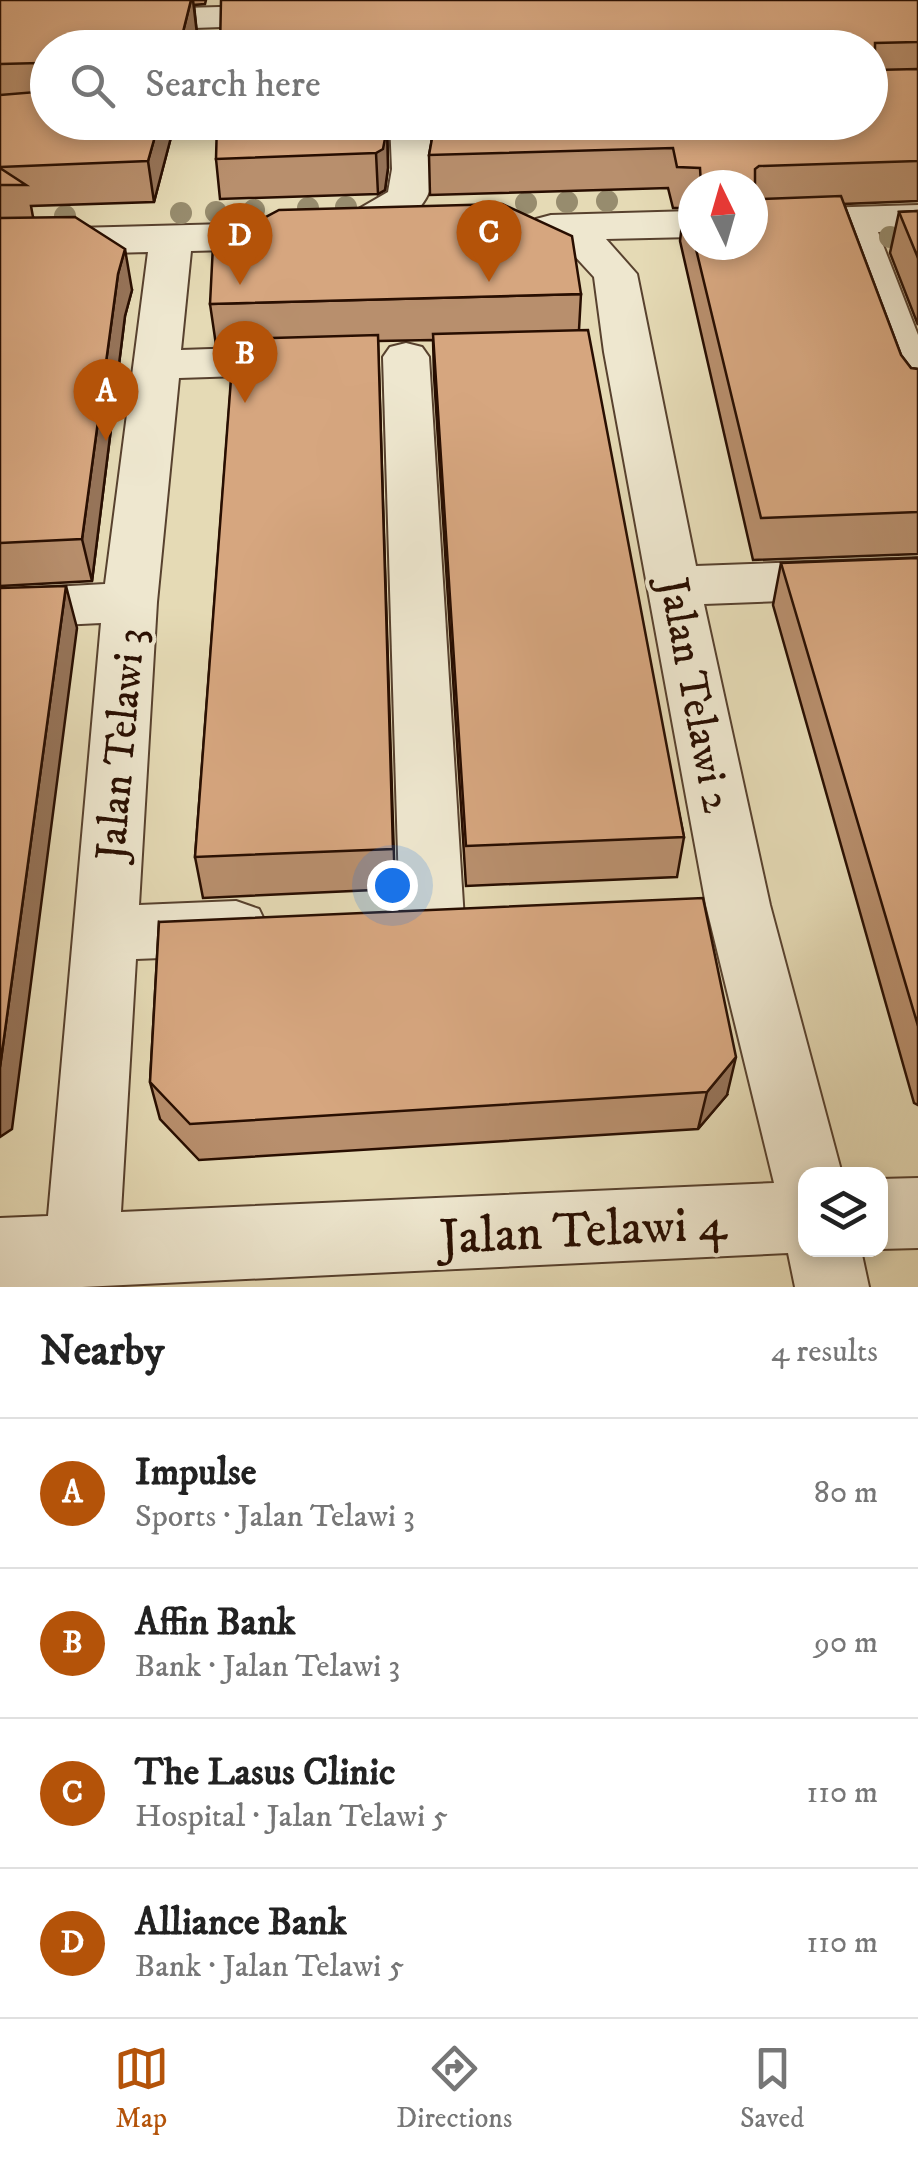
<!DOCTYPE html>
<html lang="en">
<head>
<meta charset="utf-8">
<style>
	body { margin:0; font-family:"IM FELL DW Pica",serif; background:#f2f2f2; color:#222 }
	.controls { position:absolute; right:30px; bottom:30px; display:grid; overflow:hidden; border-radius:20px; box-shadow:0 5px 15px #0003 }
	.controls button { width:90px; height:90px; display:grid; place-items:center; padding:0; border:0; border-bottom:2px solid #e0e0e0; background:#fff; color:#222; font:50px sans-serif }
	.compass { position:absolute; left:678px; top:170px; width:90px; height:90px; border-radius:50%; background:#fff; box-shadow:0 5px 15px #0003; rotate:355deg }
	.you { position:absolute; left:392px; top:885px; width:35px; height:35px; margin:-25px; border:8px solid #fff; border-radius:50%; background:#1a73e8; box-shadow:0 0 0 15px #1a73e833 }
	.badge { display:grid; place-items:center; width:65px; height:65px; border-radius:50%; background:#b45309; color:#fff; font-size:32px; font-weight:700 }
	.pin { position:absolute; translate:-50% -82px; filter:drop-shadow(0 2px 5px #0008) }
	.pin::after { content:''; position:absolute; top:52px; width:35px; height:30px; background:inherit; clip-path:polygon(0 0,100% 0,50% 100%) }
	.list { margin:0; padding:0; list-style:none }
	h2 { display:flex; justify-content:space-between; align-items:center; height:130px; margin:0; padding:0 40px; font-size:42px }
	h2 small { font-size:32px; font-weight:400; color:#767676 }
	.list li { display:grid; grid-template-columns:65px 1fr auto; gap:30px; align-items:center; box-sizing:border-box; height:150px; padding:0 40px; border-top:2px solid #e0e0e0 }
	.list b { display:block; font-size:38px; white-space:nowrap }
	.list p { margin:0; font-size:32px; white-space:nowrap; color:#767676 }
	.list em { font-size:32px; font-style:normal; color:#767676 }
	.icon { flex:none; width:55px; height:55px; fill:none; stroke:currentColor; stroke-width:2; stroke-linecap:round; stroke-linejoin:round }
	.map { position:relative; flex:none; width:918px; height:1287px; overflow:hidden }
	.search { position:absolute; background:#fff; box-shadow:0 5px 15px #0003; left:30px; right:30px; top:30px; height:110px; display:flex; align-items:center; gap:25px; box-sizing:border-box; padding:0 35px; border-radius:55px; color:#767676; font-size:38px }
	.sheet { height:730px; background:#fff }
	nav { display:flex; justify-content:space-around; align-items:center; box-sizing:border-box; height:140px; border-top:2px solid #e0e0e0; background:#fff; font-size:28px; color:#767676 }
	nav a { display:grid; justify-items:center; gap:5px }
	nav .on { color:#b45309 }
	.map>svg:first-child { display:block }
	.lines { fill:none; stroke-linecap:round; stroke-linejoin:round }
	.minor-casing { stroke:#57412e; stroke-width:4 }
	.minor { fill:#eee7cf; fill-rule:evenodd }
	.tree { fill:#978c6e }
	.wall { fill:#b88f6d; stroke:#280e01; stroke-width:2.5; fill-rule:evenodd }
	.shaded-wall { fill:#967459; stroke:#280e01; stroke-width:2.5 }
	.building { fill:#d6a67f; stroke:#280e01; stroke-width:2.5 }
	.labels { text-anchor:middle; stroke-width:8; stroke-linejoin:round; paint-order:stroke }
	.street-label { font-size:42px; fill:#280e01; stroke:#eee7cf }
	.near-street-label { font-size:50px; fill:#280e01; stroke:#eee7cf }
</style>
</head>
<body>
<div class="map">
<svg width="918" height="1287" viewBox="0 0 918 1287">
	<rect width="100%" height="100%" fill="#e5dab5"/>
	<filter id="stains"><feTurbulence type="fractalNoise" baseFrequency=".002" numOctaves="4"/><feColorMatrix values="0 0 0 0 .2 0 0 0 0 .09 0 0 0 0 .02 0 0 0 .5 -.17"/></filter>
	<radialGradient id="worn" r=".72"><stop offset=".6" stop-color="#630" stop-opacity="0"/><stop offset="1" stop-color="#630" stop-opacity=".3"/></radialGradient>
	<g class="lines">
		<defs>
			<g id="minor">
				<path d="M 295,5 L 308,8 L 313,16 L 308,24 L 0,35 L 0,13 Z"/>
				<path d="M 390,122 L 428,122 C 430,142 435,165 431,185 C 424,221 364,251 331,243 L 325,234 L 331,225 L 388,192 L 392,169 Z"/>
				<path d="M 918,205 L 918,231 L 878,232 L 918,335 L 918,410 L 901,406 L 894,395 L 836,233 L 753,236 L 753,210 Z"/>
				<path d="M 693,211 L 693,237 L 606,239 L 637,274 L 696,566 L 918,558 L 918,596 L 704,604 L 770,905 L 842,1174 L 806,1174 L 806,1250 L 861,1250 L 869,1287 L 795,1287 L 788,1253 L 82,1287 L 0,1287 L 0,1218 L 48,1216 L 101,623 L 0,628 L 0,590 L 105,584 L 148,252 L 0,256 L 0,230 L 300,222 L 315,226 L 321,235 L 315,244 L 300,248 L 191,251 L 181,350 L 304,346 L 320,350 L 327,360 L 320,370 L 304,374 L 179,378 L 157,602 L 139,905 L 236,901 L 259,909 L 268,928 L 259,947 L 236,955 L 136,959 L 121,1212 L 774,1183 L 706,905 L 604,352 L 594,277 L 560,240 L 536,237 L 530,228 L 536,219 L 551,215 Z"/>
				<path d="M 406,343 L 422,347 L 429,357 L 464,920 L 454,939 L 432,947 L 410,939 L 400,920 L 383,357 L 390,347 Z"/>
				<path d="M 918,1178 L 918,1248 L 880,1249 L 880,1179 Z"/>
			</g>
		</defs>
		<use href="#minor" class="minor-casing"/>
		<use href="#minor" class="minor"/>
	</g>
	<g class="tree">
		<circle cx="607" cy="201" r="11"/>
		<circle cx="567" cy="202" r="11"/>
		<circle cx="526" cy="203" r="11"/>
		<circle cx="346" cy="207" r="11"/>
		<circle cx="308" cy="208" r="11"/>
		<circle cx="254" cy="210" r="11"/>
		<circle cx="216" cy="212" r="11"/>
		<circle cx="181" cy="213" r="11"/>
		<circle cx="65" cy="216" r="11"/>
		<circle cx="890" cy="237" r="11"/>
	</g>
	<g class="wall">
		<path d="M 0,0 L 206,0 L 205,4 L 194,5 L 197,34 L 194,48 L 48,48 L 48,122 L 175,122 L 154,202 L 31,206 L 33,217 L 132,290 L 125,316 L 92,581 L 0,586 Z"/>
		<path d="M 221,0 L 918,0 L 918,201 L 844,204 L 901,355 L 911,368 L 918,369 L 918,554 L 753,560 L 680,241 L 684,208 L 673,208 L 668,188 L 430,195 L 429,155 L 433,134 L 432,122 L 870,122 ZM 693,185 L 753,185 L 753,245 L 693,245 Z"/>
		<path d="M 387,122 L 388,168 L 385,190 L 378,194 L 220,199 L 216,159 Z"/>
		<path d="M 918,211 L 918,325 L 890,253 L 899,212 Z"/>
		<path d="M 581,294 L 579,330 L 684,837 L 677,877 L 466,886 L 434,376 L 433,340 L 378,341 L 395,889 L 203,898 L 195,857 L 234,345 L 216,345 L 210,304 Z"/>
		<path d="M 918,558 L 918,1105 L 914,1103 L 773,605 L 781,563 Z"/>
		<path d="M 159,922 L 727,1095 L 698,1129 L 199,1160 L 160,1119 L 150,1082 Z"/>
	</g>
	<g class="shaded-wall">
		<path d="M 191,0 L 193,0 L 197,34 L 194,48 L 179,48 Z"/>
		<path d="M 159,122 L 175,122 L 154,202 L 148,161 Z"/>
		<path d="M 387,128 L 388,168 L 385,190 L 378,194 L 376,153 Z"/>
		<path d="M 125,249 L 132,290 L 125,316 L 92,581 L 82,539 L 118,274 Z"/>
		<path d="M 66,586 L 77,628 L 12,1129 L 0,1137 L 0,1067 Z"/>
		<path d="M 736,1057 L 727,1095 L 698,1129 L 707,1092 Z"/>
	</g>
	<g class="building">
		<path d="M 0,0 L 191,0 L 179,48 L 48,48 L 48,79 L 44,79 L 40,63 L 0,64 Z"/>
		<path d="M 221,0 L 918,0 L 918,42 L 875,43 L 875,70 L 918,69 L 918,161 L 759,166 L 755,169 L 755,195 L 759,199 L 841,196 L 901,355 L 911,368 L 918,369 L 918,512 L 761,518 L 695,245 L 753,245 L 753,185 L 701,185 L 700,168 L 677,167 L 673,148 L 429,155 L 435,122 L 870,122 L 870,48 L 220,48 Z"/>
		<path d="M 48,91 L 48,122 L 159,122 L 148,161 L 0,167 L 0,95 Z"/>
		<path d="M 217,122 L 387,122 L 387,128 L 383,149 L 376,153 L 216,159 Z"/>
		<path d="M 0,168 L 26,185 L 0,185 Z"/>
		<path d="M 693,199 L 693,236 L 684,200 Z"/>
		<path d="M 502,204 L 572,236 L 581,294 L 210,304 L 213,245 L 279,210 Z"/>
		<path d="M 918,211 L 918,258 L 899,212 Z"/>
		<path d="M 75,217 L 125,249 L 118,274 L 82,539 L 0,543 L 0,218 Z"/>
		<path d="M 588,330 L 684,837 L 466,846 L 433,334 Z"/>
		<path d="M 378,335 L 393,849 L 195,857 L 234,339 Z"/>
		<path d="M 918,558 L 918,1026 L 781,563 Z"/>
		<path d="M 66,586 L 0,1067 L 0,588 Z"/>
		<path d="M 703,898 L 736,1057 L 707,1092 L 190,1124 L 150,1082 L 159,922 Z"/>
	</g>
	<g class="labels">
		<g class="street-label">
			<text transform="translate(697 695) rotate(79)" y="15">Jalan Telawi 2</text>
			<text transform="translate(119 744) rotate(-85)" y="15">Jalan Telawi 3</text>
		</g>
		<g class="near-street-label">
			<text transform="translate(583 1228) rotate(-3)" y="18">Jalan Telawi 4</text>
		</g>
	</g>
	<rect width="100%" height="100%" filter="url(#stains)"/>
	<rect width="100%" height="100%" fill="url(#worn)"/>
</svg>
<div class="controls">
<button><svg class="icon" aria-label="layers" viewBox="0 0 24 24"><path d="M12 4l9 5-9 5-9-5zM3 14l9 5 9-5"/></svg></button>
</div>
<svg class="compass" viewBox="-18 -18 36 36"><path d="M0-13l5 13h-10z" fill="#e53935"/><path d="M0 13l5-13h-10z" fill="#767676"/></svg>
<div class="you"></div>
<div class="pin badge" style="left:106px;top:441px">A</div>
<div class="pin badge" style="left:245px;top:403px">B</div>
<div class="pin badge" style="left:489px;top:282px">C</div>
<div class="pin badge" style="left:240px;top:285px">D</div>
<div class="search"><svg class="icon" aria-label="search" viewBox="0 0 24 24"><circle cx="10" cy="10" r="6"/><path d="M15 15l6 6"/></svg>Search here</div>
</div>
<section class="sheet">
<h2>Nearby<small>4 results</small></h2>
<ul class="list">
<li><span class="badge">A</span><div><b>Impulse</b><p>Sports · Jalan Telawi 3</p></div><em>80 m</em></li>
<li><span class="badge">B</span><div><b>Affin Bank</b><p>Bank · Jalan Telawi 3</p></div><em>90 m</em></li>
<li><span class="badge">C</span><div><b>The Lasus Clinic</b><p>Hospital · Jalan Telawi 5</p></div><em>110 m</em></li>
<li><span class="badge">D</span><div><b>Alliance Bank</b><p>Bank · Jalan Telawi 5</p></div><em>110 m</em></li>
</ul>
</section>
<nav>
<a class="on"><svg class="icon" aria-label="map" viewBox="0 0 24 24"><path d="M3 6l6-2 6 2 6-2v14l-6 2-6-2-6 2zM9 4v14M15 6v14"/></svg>Map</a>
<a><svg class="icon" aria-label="directions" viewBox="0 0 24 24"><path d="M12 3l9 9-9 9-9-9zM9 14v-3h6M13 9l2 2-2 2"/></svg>Directions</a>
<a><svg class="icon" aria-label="saved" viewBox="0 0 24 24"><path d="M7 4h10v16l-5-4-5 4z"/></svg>Saved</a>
</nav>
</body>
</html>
